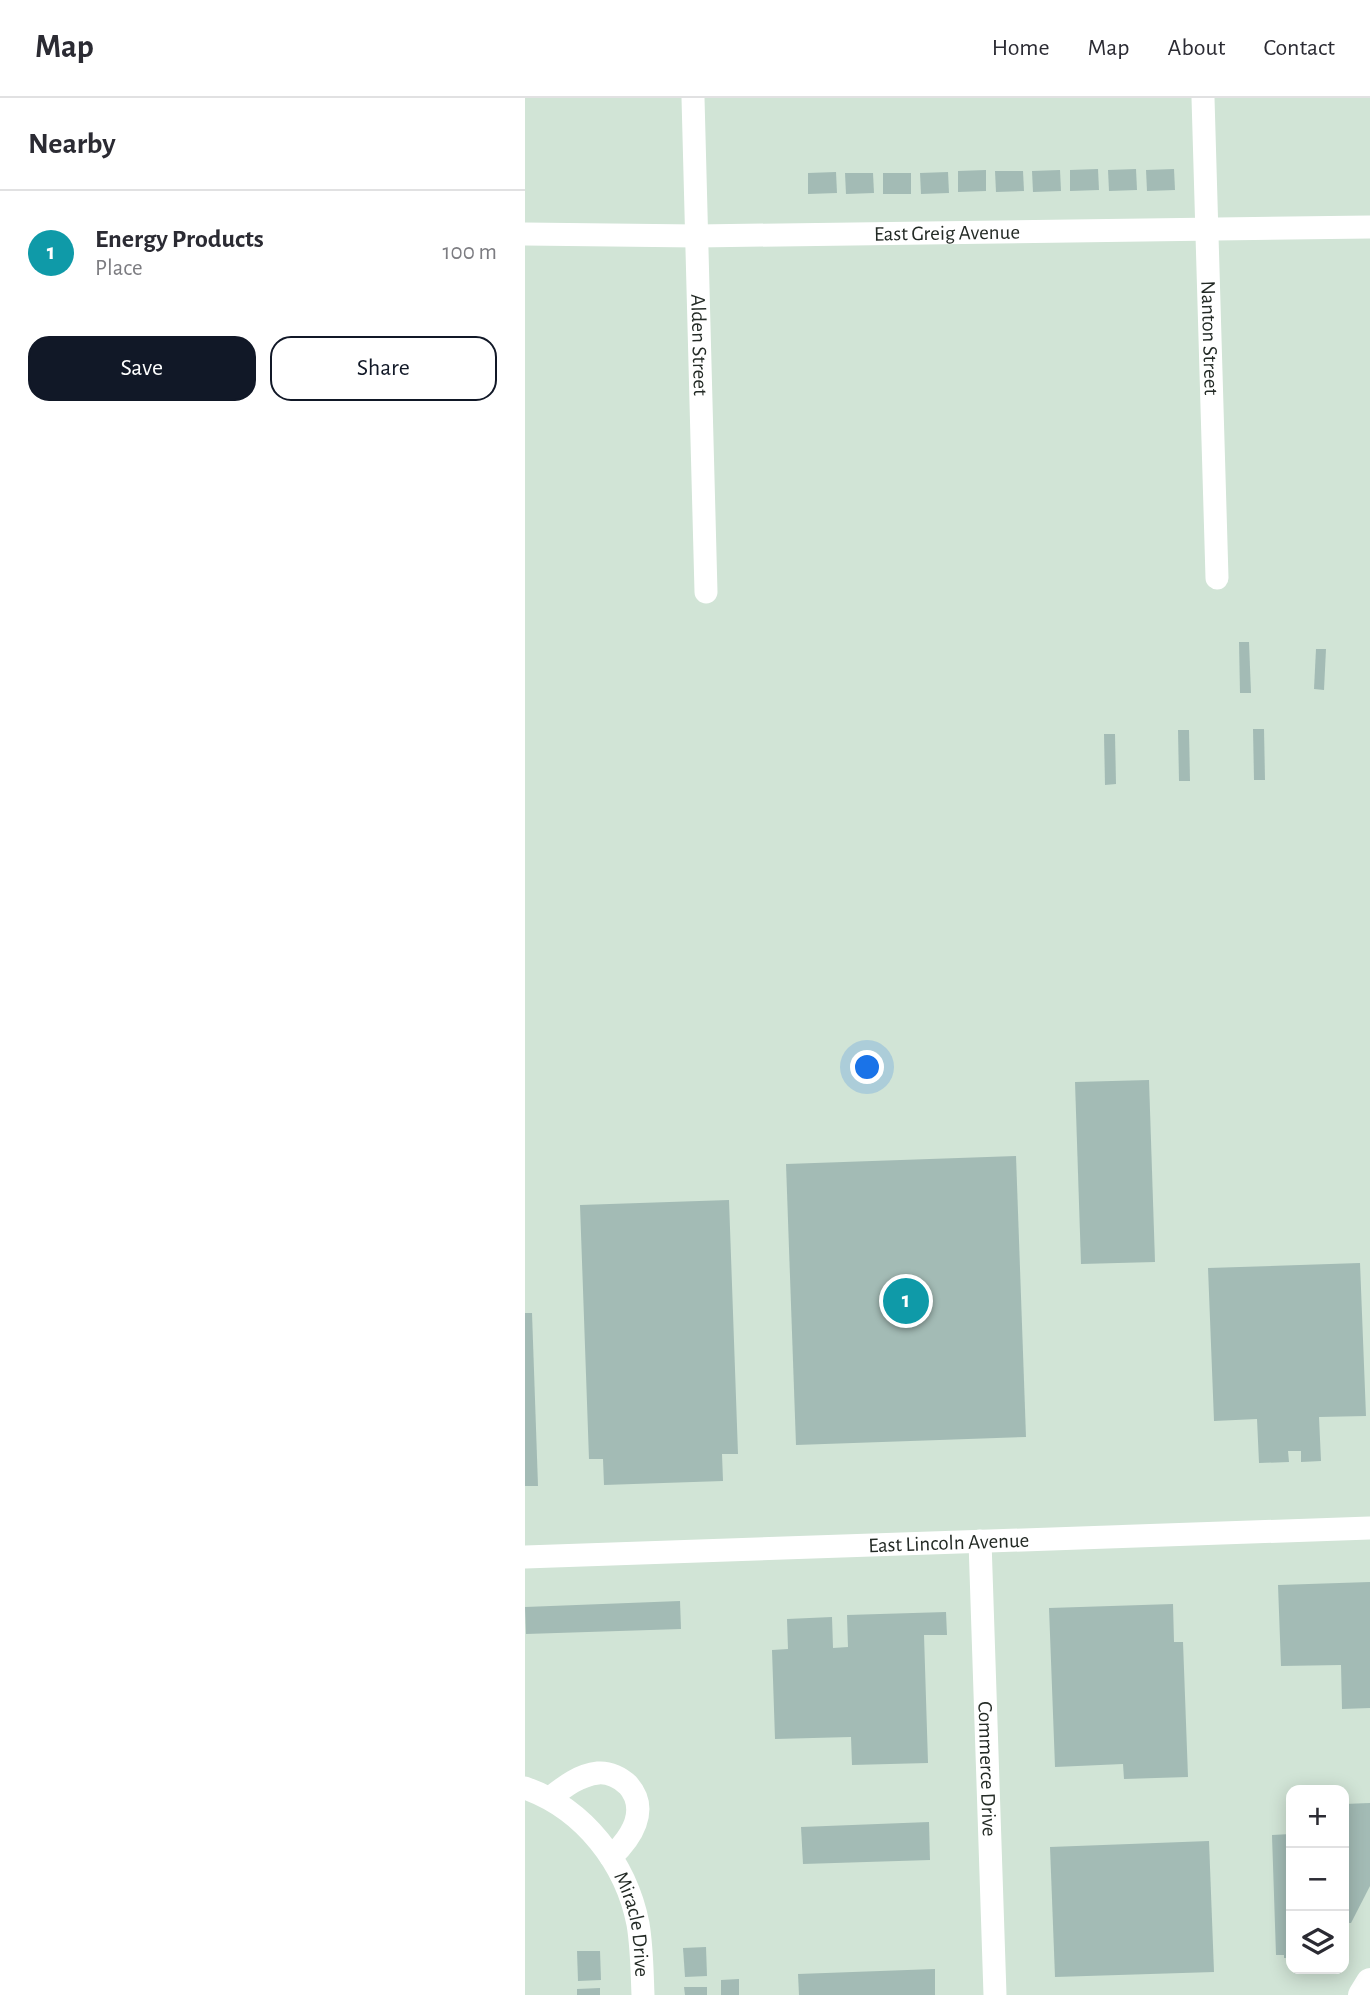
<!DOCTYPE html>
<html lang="en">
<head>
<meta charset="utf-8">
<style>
	body { margin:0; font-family:"Alegreya Sans",sans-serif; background:#f2f2f3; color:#2b2b33 }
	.controls { position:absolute; right:21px; bottom:21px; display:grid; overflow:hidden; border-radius:14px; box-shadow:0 4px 18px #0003 }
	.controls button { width:63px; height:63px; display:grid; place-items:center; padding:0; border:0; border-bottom:2px solid #e1e1e2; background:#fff; color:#2b2b33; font:35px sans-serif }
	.you { position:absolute; left:343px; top:970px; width:24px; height:24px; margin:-18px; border:5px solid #fff; border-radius:50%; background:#1a73e8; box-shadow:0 0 0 10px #1a73e833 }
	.badge { display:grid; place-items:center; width:46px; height:46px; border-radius:50%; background:#111827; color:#fff; font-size:23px; font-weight:700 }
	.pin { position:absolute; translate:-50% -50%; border:4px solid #fff; box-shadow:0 2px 7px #0006 }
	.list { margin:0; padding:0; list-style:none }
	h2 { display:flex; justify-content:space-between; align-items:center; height:91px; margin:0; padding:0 28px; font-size:30px }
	h2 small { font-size:23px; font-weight:400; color:#7c7c81 }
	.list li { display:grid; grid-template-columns:46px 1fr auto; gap:21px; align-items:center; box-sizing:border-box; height:126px; padding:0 28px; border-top:2px solid #e1e1e2 }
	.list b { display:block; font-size:26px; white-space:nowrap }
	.list p { margin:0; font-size:23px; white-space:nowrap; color:#7c7c81 }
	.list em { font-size:23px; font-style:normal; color:#7c7c81 }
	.actions { display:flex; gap:14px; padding:21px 28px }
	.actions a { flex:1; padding:16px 0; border:2px solid #111827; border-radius:21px; text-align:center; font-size:24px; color:#111827 }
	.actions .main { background:#111827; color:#fff }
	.icon { flex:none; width:38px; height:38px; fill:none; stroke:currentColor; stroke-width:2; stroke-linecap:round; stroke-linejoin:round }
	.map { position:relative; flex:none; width:845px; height:1897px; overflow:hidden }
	header { display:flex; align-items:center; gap:42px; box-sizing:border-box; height:98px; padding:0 35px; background:#fff; border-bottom:2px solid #e1e1e2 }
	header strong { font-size:33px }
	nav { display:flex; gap:38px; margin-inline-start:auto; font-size:24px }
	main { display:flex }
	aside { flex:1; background:#fff }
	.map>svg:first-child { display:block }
	.building { fill:#a3bbb5 }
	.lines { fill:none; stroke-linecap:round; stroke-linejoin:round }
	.minor { stroke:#fff; stroke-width:23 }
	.major { stroke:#fff; stroke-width:28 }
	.labels { text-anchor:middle; stroke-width:5; stroke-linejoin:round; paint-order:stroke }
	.street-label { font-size:21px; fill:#232a25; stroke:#fff }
</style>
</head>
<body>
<header>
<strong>Map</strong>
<nav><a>Home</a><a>Map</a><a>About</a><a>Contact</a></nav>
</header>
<main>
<aside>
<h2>Nearby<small></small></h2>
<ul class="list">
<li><span class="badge" style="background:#0f9aa8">1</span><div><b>Energy Products</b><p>Place</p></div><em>100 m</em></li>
</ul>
<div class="actions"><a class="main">Save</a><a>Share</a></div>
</aside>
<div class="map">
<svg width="845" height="1897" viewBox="0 0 845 1897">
	<rect width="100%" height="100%" fill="#d1e4d6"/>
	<g class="building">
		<path d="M 573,71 L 574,92 L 545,93 L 545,72 Z"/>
		<path d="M 611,71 L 612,92 L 584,93 L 583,72 Z"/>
		<path d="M 649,71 L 650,92 L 622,93 L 621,72 Z"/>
		<path d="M 461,72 L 461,93 L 433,94 L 433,73 Z"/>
		<path d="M 535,72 L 536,93 L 508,94 L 507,73 Z"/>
		<path d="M 470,73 L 498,73 L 499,93 L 471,94 Z"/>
		<path d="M 311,74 L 312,95 L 283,96 L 283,75 Z"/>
		<path d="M 423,74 L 424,95 L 396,96 L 395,75 Z"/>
		<path d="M 320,75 L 348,75 L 349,95 L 321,96 Z"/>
		<rect x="358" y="75" width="28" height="21"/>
		<path d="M 714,544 L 724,544 L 726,595 L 715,595 Z"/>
		<path d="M 791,551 L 801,551 L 799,592 L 789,591 Z"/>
		<path d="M 728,631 L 739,631 L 740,682 L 729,682 Z"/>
		<path d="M 653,632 L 664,632 L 665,683 L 654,683 Z"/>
		<path d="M 579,636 L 590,636 L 591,686 L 580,687 Z"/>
		<path d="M 624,982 L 630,1164 L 556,1166 L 550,984 Z"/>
		<path d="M 491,1058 L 501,1339 L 271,1347 L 261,1066 Z"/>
		<path d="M 204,1102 L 213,1356 L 197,1356 L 198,1383 L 79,1387 L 78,1361 L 64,1361 L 55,1107 Z"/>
		<path d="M 835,1165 L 841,1318 L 794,1319 L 796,1363 L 776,1364 L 776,1353 L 763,1353 L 764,1364 L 734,1365 L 732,1321 L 689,1323 L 683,1170 Z"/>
		<path d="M 0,1215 L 7,1215 L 13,1388 L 0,1388 Z"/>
		<path d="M 845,1484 L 845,1610 L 817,1611 L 816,1567 L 756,1568 L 753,1487 Z"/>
		<path d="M 155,1503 L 156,1531 L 1,1536 L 0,1509 Z"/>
		<path d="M 648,1506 L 649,1544 L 658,1544 L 663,1679 L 599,1681 L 598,1666 L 530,1669 L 524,1510 Z"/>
		<path d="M 421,1514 L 422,1537 L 399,1537 L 403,1665 L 327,1667 L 326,1639 L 250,1641 L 247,1552 L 263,1551 L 262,1521 L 307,1519 L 308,1550 L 323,1549 L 322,1517 Z"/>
		<path d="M 845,1705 L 845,1788 L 826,1825 L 819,1825 L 819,1706 Z"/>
		<path d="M 404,1724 L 405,1762 L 278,1766 L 276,1729 Z"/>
		<path d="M 766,1736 L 766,1860 L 759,1860 L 759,1857 L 751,1857 L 747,1737 Z"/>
		<path d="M 684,1743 L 689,1874 L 530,1879 L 525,1749 Z"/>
		<path d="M 181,1849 L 182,1878 L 160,1879 L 158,1850 Z"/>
		<path d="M 52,1853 L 75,1853 L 76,1882 L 53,1883 Z"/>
		<path d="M 410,1871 L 410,1897 L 274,1897 L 273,1876 Z"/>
		<path d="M 214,1881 L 214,1897 L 196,1897 L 196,1882 Z"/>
		<path d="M 159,1889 L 182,1889 L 182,1897 L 160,1897 Z"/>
		<path d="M 75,1890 L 75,1897 L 52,1897 L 52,1891 Z"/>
	</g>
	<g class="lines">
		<g class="minor">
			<path id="s1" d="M 168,0 L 181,494"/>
			<path id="s2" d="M 678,0 L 692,480"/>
			<path id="s3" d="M 0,136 L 172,138 L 845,129"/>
			<path id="s4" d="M 455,1443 L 470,1897"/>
			<path id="s5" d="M 0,1459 L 845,1430"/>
			<path id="s6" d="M 0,1690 C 59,1711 101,1765 113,1826 C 117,1850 117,1873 118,1897"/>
			<path d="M 25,1700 C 39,1689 54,1677 73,1675 C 84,1674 96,1680 103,1687 C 125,1712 106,1740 86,1759"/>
		</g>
		<path class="major" d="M 837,1897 L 845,1884"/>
	</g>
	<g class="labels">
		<g class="street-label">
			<text dy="7" stroke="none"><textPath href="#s3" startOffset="422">East Greig Avenue</textPath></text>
			<text dy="7" stroke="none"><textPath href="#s2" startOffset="240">Nanton Street</textPath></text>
			<text dy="7" stroke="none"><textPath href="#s1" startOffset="247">Alden Street</textPath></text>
			<text dy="7" stroke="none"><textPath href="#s5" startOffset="424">East Lincoln Avenue</textPath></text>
			<text dy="7" stroke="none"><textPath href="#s4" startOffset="228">Commerce Drive</textPath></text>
			<text dy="7" stroke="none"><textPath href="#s6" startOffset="184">Miracle Drive</textPath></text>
		</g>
	</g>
</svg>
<div class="controls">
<button>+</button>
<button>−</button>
<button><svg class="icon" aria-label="layers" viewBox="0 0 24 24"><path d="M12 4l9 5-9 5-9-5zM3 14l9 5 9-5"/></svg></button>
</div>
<div class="you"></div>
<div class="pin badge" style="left:381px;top:1203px;background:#0f9aa8">1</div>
</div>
</main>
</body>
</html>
